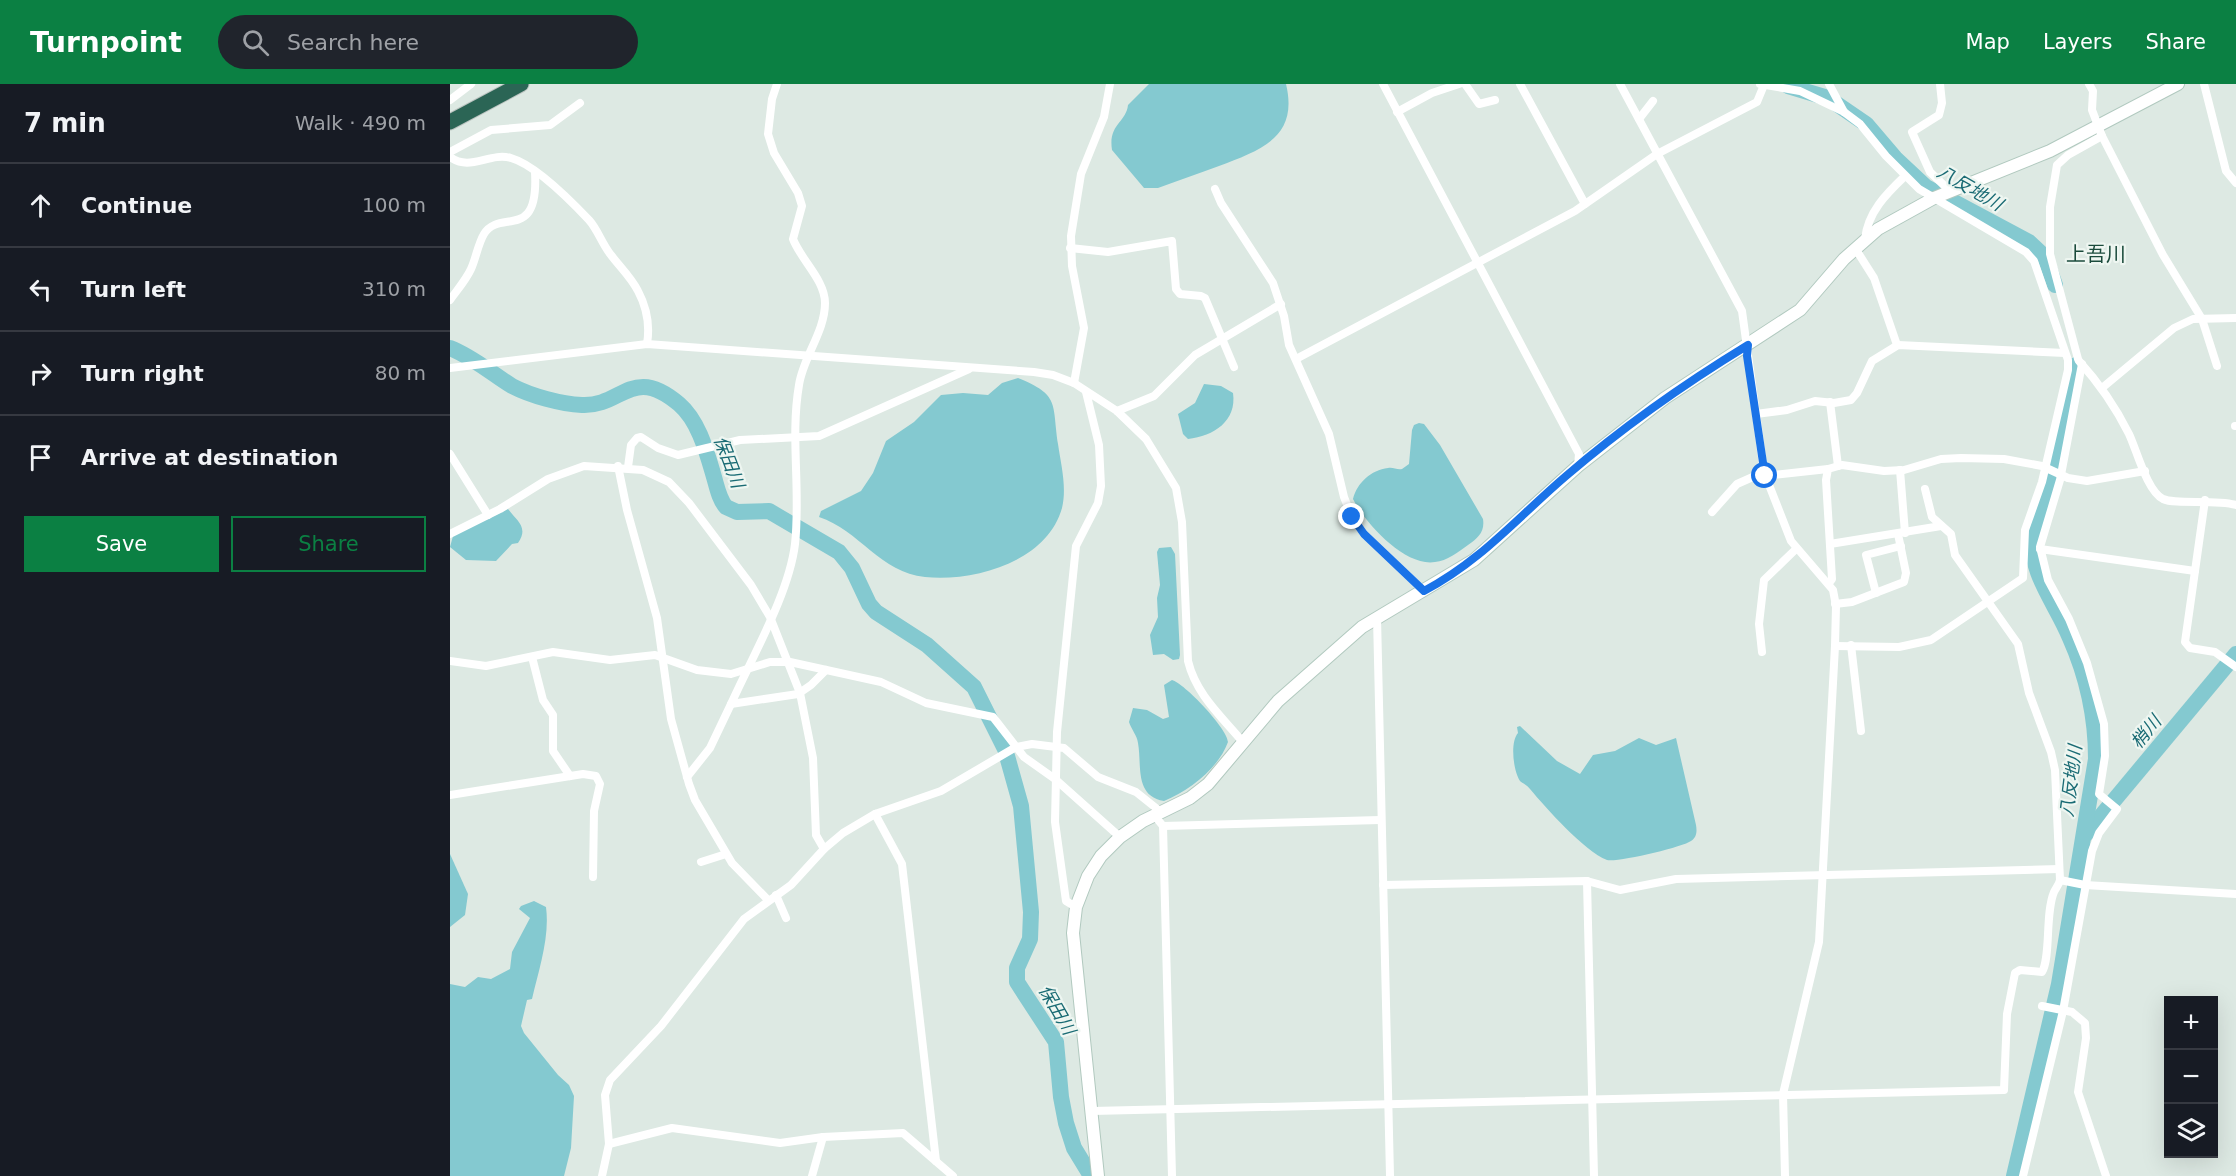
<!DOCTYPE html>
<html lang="en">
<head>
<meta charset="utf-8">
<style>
	body { margin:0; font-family:"DejaVu Sans","Noto Sans JP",sans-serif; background:#20242c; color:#f1f3f6 }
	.controls { position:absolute; right:18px; bottom:18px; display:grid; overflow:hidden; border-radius:0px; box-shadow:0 6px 24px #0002 }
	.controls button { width:54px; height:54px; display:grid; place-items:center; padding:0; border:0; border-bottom:2px solid #363941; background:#171b24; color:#f1f3f6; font:30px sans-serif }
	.stop { position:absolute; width:18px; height:18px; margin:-14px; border:4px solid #1a73e8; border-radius:50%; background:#fff }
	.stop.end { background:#1a73e8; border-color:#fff; box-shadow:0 2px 6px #0008 }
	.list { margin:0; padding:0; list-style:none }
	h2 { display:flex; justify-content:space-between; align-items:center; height:78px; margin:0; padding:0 24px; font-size:26px }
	h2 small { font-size:20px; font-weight:400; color:#9ea1a6 }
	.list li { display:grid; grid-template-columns:39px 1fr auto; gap:18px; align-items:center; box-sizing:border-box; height:84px; padding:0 24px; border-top:2px solid #363941 }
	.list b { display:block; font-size:22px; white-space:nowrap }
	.list em { font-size:20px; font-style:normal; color:#9ea1a6 }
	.actions { display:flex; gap:12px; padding:18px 24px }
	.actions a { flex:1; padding:14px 0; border:2px solid #0b8043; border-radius:0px; text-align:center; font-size:21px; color:#0b8043 }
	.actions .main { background:#0b8043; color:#fff }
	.icon { flex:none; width:33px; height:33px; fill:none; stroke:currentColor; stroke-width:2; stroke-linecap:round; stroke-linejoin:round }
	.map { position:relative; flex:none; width:1786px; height:1092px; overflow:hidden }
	header { display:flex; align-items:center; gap:36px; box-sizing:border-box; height:84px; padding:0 30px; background:#0b8043; color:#fff }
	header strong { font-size:28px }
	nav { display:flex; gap:33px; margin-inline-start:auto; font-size:21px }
	.search { width:420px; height:54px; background:#20242c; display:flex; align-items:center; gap:15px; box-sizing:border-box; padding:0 21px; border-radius:33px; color:#9ea1a6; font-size:22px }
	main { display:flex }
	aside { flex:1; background:#171b24 }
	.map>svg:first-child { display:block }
	.water { fill:#84c9d0 }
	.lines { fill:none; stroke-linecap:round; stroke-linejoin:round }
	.river { stroke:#84c9d0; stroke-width:16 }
	.secondary-casing { stroke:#b1c9bf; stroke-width:14 }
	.highway-casing { stroke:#bcc4c1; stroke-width:17 }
	.street { stroke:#fff; stroke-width:8 }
	.secondary { stroke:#fff; stroke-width:12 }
	.highway { stroke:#2b6555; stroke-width:15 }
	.route { stroke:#1a73e8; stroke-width:8 }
	.labels { text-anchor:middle; stroke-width:4.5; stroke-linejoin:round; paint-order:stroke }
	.water-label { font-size:18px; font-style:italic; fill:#1a6b74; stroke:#eef6f1 }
	.quarter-label { font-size:20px; fill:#1b4b3c; stroke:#eef6f1 }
</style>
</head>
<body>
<header>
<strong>Turnpoint</strong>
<div class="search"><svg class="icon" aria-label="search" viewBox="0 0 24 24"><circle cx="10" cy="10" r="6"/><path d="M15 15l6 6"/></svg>Search here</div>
<nav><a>Map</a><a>Layers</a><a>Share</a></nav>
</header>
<main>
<aside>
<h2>7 min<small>Walk · 490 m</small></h2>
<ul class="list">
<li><svg class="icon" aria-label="ahead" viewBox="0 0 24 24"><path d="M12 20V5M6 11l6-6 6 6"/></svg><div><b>Continue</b></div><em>100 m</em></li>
<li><svg class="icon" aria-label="left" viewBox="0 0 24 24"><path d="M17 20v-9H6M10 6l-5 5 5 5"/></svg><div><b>Turn left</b></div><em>310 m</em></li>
<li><svg class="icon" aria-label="right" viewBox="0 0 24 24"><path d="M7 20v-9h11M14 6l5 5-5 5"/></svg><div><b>Turn right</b></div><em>80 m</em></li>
<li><svg class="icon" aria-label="arrive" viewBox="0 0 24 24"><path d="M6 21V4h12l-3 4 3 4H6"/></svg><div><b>Arrive at destination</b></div></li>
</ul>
<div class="actions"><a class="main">Save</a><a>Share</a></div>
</aside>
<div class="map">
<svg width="1786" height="1092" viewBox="0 0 1786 1092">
	<rect width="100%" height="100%" fill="#dde9e3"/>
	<g class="water">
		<path d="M 699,0 L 836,0 C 849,54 810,66 769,82 C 749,89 728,97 708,104 L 694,104 L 662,66 C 658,40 676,39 678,21 Z"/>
		<path d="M 568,294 C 610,311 602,319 608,360 C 611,381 617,403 612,424 C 597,478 524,498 475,493 C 431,489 409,446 369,433 L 371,427 L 411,407 L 423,389 L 436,357 L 464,338 L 491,311 L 513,309 L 538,311 L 552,299 Z"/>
		<path d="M 754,300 L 771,302 L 783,309 C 787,337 764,352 738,355 L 733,350 L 728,330 L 745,319 Z"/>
		<path d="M 969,339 L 974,340 L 990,361 L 1033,435 C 1035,448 1028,454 1018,461 C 1008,468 997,477 985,478 C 955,483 915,439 903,415 C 907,399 921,386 938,384 C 943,383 947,386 952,385 L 959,380 L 962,346 L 964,341 Z"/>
		<path d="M 58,425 C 67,437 79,443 68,459 L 62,460 L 46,477 L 16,476 L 0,463 L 3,452 Z"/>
		<path d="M 721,463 L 725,470 L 730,571 L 729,575 L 723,576 L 714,570 L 703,571 L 700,551 L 708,533 L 707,514 L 710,501 L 707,468 L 709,464 Z"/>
		<path d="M 722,596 C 734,599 778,645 778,658 C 768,685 740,706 714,717 C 684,712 692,681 688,659 C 687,651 681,645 679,638 L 683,624 L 697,626 L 713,635 L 719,633 L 714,601 Z"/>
		<path d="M 1070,642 L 1107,677 L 1130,690 L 1143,671 L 1165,667 L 1189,654 L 1206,661 L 1226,654 L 1246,741 C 1247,747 1247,753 1241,757 C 1233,763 1166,779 1157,776 C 1134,767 1096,724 1080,705 C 1078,702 1071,698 1070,697 C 1063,686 1060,658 1068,649 L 1067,643 Z"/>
		<path d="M 0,770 L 18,810 L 15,831 L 0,843 Z"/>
		<path d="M 84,817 L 96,823 C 100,853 89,885 82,915 L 77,916 L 71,942 L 74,949 L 108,991 L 119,1001 L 124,1012 L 121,1064 L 114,1092 L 0,1092 L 0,900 L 15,903 L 28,893 L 41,895 L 60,885 L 62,868 L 80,834 L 69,825 L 71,822 Z"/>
	</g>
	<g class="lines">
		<g class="river">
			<path d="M 1338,2 L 1378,14 L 1416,40 L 1445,74 L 1476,103 L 1579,158 L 1595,173 L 1605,201"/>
			<path d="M 0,264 C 23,273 41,289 62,302 C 81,312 111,320 132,321 C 172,323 182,280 229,320 C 249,337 257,369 264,393 C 267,403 269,415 276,423 L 287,428 L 319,427 L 389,468 L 402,484 L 419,520 L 426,528 L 477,561 L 524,603 L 555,665"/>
			<path d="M 557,672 L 571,722 L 581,828 L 580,855 L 567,884 L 567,898 L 606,958 L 611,1013 L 616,1039 L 624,1064 L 641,1092"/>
			<path d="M 1636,750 L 1786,570"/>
			<path d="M 1564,1092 L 1609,900 L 1646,675 C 1646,633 1637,592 1620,554 C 1606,519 1579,490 1583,452 L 1609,374 L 1626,281"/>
		</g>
		<defs>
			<path id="secondary" d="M 648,1092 L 623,849 L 626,823 L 638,792 L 651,772 L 670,753 L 693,737 L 740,714 L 758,700 L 828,617 L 912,543 L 1024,476 L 1128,382 L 1215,314 L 1350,226 L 1394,175 L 1428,145 L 1484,114 L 1600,67 L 1728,0"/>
			<path id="highway" d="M 0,38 L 71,0"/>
		</defs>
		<use href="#secondary" class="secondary-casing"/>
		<use href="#highway" class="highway-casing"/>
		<g class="street">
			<path d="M 933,0 L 1129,370 L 1128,382"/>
			<path d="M 1015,0 L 1029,20 L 1045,16"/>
			<path d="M 1070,0 L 1135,120"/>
			<path d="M 1170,0 L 1292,227 L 1314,388 L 1341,457 L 1383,506 L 1386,522 L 1385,562 L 1369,858 L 1333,1010 L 1335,1092"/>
			<path d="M 1310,0 L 1350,7 L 1394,28 L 1410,40 L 1436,72 L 1469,105 L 1576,168 L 1584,177 L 1618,276 L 1618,286 L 1592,398 L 1575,446 L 1573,494 L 1481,556 L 1449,563 L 1385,562"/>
			<path d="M 1379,0 L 1394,28"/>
			<path d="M 1490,0 L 1492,19 L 1489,31 L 1462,48 L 1480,88 L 1500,107"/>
			<path d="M 1754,0 L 1776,87 L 1786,99"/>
			<path d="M 0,16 L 21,0"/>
			<path d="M 947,28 L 982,9 L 1009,0"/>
			<path d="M 1189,35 L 1203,17"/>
			<path d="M 1652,52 L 1713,171 L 1752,235 L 1767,282"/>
			<path d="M 0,68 L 41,46 L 100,41 L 130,19"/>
			<path d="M 0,73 C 20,88 39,68 61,74 C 86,81 121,117 139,136 C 148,146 152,160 161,171 C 170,183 181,193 188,207 C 197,224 200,242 197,260"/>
			<path d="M 765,105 L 771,119 L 823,199 L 834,232 L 839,261 L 879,350 L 894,413 L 902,433 L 914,450 L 974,507"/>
			<path d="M 1415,155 C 1418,128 1436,110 1455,92"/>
			<path d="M 620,164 L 658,168 L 722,157 L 726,205 L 730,210 L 751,212 L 755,214 L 784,283"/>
			<path d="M 1405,164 L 1424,194 L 1447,261"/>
			<path d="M 0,216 C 7,206 16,196 21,185 C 26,174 28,160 34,150 C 50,124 89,159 85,88"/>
			<path d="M 846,275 L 1125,127 L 1207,70 L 1307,18 L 1314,1"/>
			<path d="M 1628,275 L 1600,170 L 1600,123 L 1607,81 L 1618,71 L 1652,52 L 1642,26 L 1643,7 L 1639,0"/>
			<path d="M 1629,277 C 1649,299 1666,324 1679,350 C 1687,367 1697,407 1713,415 C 1726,421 1765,415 1786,421"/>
			<path d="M 0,284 L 197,260 L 584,288 L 603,291 L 624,299 L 667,327 L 696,355 L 726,404 L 732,438 L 738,577 C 746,610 770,631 792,657"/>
			<path d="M 624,299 L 634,244 L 622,182 L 621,152 L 631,90 L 654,33 L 660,0"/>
			<path d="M 1652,304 L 1724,244 L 1743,235 L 1786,234"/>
			<path d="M 1380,318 L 1388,382"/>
			<path d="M 667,327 L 704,312 L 745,271 L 831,220"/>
			<path d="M 1306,330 L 1337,326 L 1365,317 L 1384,319 L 1401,316 L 1407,309 L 1422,277 L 1448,261 L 1615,269"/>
			<path d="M 1785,342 L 1786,342"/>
			<path d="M 0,370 L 38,431"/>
			<path d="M 168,382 L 177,426 L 207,534 L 221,635 L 239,700 L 245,716 L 282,779 L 318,816"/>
			<path d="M 178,383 L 181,361 L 187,354 L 191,353 L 208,364 L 228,371 L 290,356 L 369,352 L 519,285"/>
			<path d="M 1450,386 L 1455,449"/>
			<path d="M 1315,392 L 1378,385"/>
			<path d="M 1755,416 L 1735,558 L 1740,564 L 1765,568 L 1786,583"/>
			<path d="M 1262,428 L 1287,400 L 1314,388"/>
			<path d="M 0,450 L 50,425 L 98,395 L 134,382 L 193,386 L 219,398 L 239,419 L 301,501 L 320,533 L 350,609 L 363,674 L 366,751 L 374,765"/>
			<path d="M 1380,460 L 1491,442"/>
			<path d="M 1590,465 L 1745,487"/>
			<path d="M 1379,499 L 1382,495 L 1376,396 L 1378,385 L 1392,381 L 1434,387 L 1454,386 L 1491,375 L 1511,374 L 1554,375 L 1592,382 L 1618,394 L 1637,397 L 1695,387"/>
			<path d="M 1426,509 L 1416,471 L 1451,462"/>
			<path d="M 1385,520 L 1402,518 L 1454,498 L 1456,489 L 1448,450"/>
			<path d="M 927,533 L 940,1092"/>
			<path d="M 1401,561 L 1411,647"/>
			<path d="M 1312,568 L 1309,540 L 1314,496 L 1346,465"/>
			<path d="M 82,573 L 93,616 L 103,631 L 103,667 L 120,692"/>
			<path d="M 0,577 L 36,582 L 103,568 L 160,576 L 205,571 L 247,586 L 281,590 L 320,578 L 340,578 L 431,598 L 476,619 L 543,633 L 574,673 L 605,695 L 670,753"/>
			<path d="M 281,620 C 302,573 339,510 345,460 C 351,407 340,353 349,301 C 353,273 375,248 375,219 C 375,196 351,176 343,155 L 352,122 L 348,109 L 324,69 L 318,50 L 322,15 L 327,0"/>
			<path d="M 237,693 L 260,664 L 281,620 L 348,610 L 361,601 L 376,586"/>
			<path d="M 0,711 L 133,690 L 146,692 L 150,700 L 144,727 L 143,793"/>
			<path d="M 425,730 L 452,780 L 486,1077"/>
			<path d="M 704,731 L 713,742 L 722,1092"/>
			<path d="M 713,742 L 930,736"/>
			<path d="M 251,778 L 276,770"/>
			<path d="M 1610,796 L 1635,801 L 1786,810"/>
			<path d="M 1137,797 L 1144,1092"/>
			<path d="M 933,801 L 1137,797 L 1170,806 L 1226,795 L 1609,785"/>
			<path d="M 326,811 L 336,834"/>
			<path d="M 626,823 L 616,817 L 605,738 L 607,648 L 626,462 L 648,419 L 651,402 L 649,361 L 636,308"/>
			<path d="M 1592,922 L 1622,928 L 1635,939 L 1636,954 L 1628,1008 L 1656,1092"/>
			<path d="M 642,1027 L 1554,1006 L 1557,930 L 1565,889 L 1570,886 L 1592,888 C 1601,873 1595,829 1604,808 C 1606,804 1609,801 1610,796 L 1605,686 L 1601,668 L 1579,609 L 1568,560 L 1505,471 L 1501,450 L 1482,433 L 1475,405"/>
			<path d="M 159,1060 L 222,1044 L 330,1059 L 373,1053 L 453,1049 L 503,1092"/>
			<path d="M 152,1092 L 159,1060 L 155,1011 L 160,996 L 211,942 L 294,835 L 341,801 L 374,765 L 393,749 L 425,730 L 491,707 L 566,663 L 582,660 L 614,664 L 648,693 L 686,708 L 711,728"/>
			<path d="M 362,1092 L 373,1053"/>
			<path d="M 1573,1092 L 1613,927 L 1642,767 L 1649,749 L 1667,725 L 1649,710 L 1655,672 L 1654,640 L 1637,579 L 1619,535 L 1598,496 L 1590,463 L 1610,396 L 1632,280"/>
		</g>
		<use href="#secondary" class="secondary"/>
		<use href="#highway" class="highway"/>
	</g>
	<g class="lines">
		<path class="route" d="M 902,433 L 914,450 L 974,507 C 1031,477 1068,433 1116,392 C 1173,343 1234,300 1298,261 L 1297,272 L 1315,392"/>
	</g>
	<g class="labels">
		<g class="water-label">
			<text transform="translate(1520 104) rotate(30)" y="6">八反地川</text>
			<text transform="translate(279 378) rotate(69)" y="6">保田川</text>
			<text transform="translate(1696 648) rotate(-50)" y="6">梢川</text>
			<text transform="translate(1621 697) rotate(-83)" y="6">八反地川</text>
			<text transform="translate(607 926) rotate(60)" y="6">保田川</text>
		</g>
		<g class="quarter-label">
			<text x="1646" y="177">上吾川</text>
		</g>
	</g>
</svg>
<div class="controls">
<button>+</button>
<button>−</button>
<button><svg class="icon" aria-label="layers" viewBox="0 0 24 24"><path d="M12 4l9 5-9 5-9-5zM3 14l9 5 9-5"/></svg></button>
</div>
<div class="stop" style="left:1315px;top:392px"></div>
<div class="stop end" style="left:902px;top:433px"></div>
</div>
</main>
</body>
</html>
